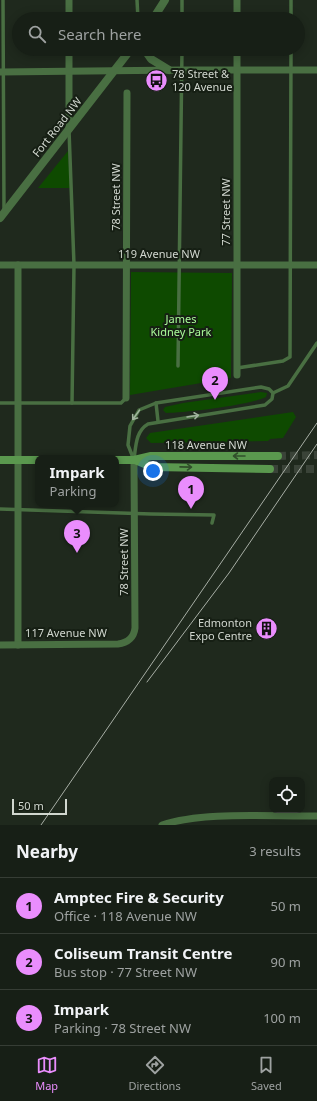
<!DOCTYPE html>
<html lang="en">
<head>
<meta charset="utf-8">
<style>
	body { margin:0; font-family:"Noto Sans",sans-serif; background:#20271f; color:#f1f3f6 }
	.controls { position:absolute; right:12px; bottom:12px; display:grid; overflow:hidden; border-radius:8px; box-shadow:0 2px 10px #0003 }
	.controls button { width:36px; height:36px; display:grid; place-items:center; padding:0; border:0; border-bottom:1px solid #363d35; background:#171f16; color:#f1f3f6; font:20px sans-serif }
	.scale { position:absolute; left:12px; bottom:10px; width:55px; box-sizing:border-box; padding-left:4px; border:2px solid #d1d7cf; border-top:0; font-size:11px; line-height:14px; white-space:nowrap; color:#d1d7cf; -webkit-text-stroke:3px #161f14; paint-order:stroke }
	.you { position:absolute; left:153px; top:471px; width:14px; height:14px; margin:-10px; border:3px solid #fff; border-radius:50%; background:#1a73e8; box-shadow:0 0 0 6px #1a73e833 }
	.badge { display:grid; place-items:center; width:26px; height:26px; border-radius:50%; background:#ea8dfd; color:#111; font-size:13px; font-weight:700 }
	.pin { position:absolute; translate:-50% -33px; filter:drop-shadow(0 1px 2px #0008) }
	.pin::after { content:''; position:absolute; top:21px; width:14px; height:12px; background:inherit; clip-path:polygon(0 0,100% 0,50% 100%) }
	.popup { position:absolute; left:35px; top:455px; width:84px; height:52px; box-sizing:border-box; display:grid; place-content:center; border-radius:8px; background:#171f16; filter:drop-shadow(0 1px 3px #0005); font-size:13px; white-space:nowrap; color:#9ea2a1 }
	.popup b { font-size:15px; color:#f1f3f6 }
	.popup::after { content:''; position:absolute; left:50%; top:100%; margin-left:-8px; border:8px solid transparent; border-top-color:#171f16 }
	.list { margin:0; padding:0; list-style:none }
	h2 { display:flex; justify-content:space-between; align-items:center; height:52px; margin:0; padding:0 16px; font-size:17px }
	h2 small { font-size:13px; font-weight:400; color:#9ea2a1 }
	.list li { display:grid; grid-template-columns:26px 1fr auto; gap:12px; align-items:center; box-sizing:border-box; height:56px; padding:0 16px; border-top:1px solid #363d35 }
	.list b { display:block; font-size:15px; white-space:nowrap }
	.list p { margin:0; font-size:13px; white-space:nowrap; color:#9ea2a1 }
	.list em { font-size:13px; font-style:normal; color:#9ea2a1 }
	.icon { flex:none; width:22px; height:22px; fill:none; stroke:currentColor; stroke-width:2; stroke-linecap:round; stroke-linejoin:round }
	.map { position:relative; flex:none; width:317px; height:825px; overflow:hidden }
	.search { position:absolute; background:#171f16; box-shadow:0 2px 10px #0003; left:12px; right:12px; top:12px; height:44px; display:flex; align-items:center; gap:10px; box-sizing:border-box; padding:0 14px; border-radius:22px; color:#9ea2a1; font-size:15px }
	.sheet { height:220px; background:#171f16 }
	nav { display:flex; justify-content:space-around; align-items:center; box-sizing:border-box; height:56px; border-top:1px solid #363d35; background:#171f16; font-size:11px; color:#9ea2a1 }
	nav a { display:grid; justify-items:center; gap:2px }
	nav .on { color:#ea8dfd }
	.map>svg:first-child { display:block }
	.green { fill:#0e4a00 }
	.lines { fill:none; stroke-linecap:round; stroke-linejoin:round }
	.secondary-tunnel { stroke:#3a4338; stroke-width:8; stroke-dasharray:8 4; stroke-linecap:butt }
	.service { stroke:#496f42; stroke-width:3.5 }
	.minor { stroke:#496f42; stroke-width:7 }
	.tertiary { stroke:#496f42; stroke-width:8 }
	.secondary { stroke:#5a984e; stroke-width:8 }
	.tram { stroke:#a7aea5; stroke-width:1 }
	.oneway { stroke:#a1b39e }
	.oneway2 { stroke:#314f2b }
	.labels { text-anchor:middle; stroke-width:4; stroke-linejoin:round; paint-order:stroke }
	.poi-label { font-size:11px; fill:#d1d7cf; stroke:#161f14; text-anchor:start }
	.street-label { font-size:11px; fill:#d1d7cf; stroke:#161f14 }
	.park-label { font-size:11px; fill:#a9fb99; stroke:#161f14 }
</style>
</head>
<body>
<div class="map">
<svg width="317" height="825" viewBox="0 0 317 825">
	<rect width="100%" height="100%" fill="#1f291d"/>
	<g class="green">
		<path d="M 68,151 L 70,188 L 38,188 Z"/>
		<path d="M 131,272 L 232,273 L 231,378 L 130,395 Z"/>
		<path d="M 261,392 L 267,393 L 266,397 C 251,405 185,413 166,413 L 163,410 L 165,407 L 183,403 Z"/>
		<path d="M 293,412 L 296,417 L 283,438 L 270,439 L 268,441 L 151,443 L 146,438 L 150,433 Z"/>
	</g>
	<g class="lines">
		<g class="secondary-tunnel">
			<path d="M 278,456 L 317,455"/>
			<path d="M 270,469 L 317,469"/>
		</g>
		<g class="service">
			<path d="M 3,0 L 4,210"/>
			<path d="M 137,0 L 138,19"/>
			<path d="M 69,17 L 137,15"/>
			<path d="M 182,19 L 182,0"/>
			<path d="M 291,19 L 291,0"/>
			<path d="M 69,130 L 74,265 L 72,403"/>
			<path d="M 178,366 L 182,49"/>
			<path d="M 237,368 L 283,361 L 290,357 L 291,49"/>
			<path d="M 273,393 L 288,386 L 317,343"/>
			<path d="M 0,403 L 121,403 L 126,398"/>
			<path d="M 156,403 L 158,421"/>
			<path d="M 134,459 C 136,445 136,431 148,424 L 265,405 L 272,399 L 273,393"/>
			<path d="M 134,460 L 128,445 L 130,426 L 139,410 L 156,403 L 261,387 L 269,389 L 273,393"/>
			<path d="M 0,509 L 151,514 L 214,515 L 212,523"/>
		</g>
		<g class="minor">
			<path d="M 69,19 L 69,0"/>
			<path d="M 237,19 L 237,0"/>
			<path d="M 69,49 L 69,129"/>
			<path d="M 0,72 L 181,70 L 317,70"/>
			<path d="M 0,265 L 317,265"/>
			<path d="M 18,265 L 18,645"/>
			<path d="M 237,375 L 237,49"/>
			<path d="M 126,398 L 127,93"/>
			<path d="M 0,645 L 118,644 C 128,643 134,637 135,628 L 134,460"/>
			<path d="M 162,825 C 204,811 272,817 317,816"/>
		</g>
		<g class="tertiary">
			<path d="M 153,19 L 165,0"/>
			<path d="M 144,49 L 151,59 L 169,70"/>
			<path d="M 0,218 L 131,49"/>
		</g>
		<g class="secondary">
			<path d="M 0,460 L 38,460"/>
			<path d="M 116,460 L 134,460 L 151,456 L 278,456"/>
			<path d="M 135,460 L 152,467 L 270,469"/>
		</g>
		<g class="tram">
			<path d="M 147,682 L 229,573 L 317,444"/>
			<path d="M 41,825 L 317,423"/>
		</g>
	</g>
	<defs><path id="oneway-shaft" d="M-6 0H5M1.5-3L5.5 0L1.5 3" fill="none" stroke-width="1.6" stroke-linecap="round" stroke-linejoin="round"/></defs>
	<g class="oneway">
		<use href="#oneway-shaft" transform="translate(136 415) rotate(126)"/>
		<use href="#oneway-shaft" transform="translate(193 416) rotate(-9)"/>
	</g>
	<g class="oneway2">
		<use href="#oneway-shaft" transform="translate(239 456) rotate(180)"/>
		<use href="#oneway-shaft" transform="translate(186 467) rotate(1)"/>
	</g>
	<defs>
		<symbol id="bus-disc" viewBox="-11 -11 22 22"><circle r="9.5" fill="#ea8dfd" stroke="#161f14"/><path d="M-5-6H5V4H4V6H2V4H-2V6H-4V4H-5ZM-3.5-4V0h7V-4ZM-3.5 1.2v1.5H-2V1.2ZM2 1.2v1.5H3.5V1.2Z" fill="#111"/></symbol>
		<symbol id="building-disc" viewBox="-11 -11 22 22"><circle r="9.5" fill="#ea8dfd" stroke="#161f14"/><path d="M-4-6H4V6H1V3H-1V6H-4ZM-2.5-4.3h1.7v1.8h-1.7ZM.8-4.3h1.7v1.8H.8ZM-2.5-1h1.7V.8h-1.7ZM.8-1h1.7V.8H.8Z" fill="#111"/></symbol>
	</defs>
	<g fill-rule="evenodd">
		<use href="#bus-disc" x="144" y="68" width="25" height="25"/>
		<use href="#building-disc" x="254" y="616" width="25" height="25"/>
	</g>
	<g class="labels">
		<g class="poi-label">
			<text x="172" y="78">78 Street &amp;<tspan x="172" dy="13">120 Avenue</tspan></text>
			<text x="252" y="627" text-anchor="end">Edmonton<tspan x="252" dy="13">Expo Centre</tspan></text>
		</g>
		<g class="street-label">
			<text transform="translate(57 127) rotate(-52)" y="4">Fort Road NW</text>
			<text transform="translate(116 197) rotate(-90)" y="4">78 Street NW</text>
			<text transform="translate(226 212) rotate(-90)" y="4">77 Street NW</text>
			<text x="159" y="258">119 Avenue NW</text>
			<text x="206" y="449">118 Avenue NW</text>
			<text transform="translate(124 562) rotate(-90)" y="4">78 Street NW</text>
			<text x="66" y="637">117 Avenue NW</text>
		</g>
		<g class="park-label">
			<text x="181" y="323">James<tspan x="181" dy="13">Kidney Park</tspan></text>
		</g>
	</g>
</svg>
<div class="controls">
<button><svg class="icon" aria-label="locate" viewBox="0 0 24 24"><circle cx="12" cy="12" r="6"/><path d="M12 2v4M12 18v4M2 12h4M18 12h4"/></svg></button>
</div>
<div class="scale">50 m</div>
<div class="you"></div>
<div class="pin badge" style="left:191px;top:509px">1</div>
<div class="pin badge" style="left:215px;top:400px">2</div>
<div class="pin badge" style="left:77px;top:553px">3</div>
<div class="popup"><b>Impark</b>Parking</div>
<div class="search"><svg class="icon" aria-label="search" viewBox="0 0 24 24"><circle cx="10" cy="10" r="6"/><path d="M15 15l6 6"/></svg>Search here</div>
</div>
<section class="sheet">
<h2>Nearby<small>3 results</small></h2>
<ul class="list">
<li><span class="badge">1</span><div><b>Amptec Fire &amp; Security</b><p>Office · 118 Avenue NW</p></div><em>50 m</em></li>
<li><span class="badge">2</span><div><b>Coliseum Transit Centre</b><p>Bus stop · 77 Street NW</p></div><em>90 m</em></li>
<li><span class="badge">3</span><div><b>Impark</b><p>Parking · 78 Street NW</p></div><em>100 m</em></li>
</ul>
</section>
<nav>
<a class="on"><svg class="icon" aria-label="map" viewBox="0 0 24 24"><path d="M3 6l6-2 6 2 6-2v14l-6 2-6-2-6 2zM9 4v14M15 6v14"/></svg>Map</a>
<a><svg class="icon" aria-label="directions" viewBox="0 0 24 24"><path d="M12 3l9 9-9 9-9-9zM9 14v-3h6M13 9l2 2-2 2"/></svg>Directions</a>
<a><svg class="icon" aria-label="saved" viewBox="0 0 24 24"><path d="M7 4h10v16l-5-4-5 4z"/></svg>Saved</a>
</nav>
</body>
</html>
